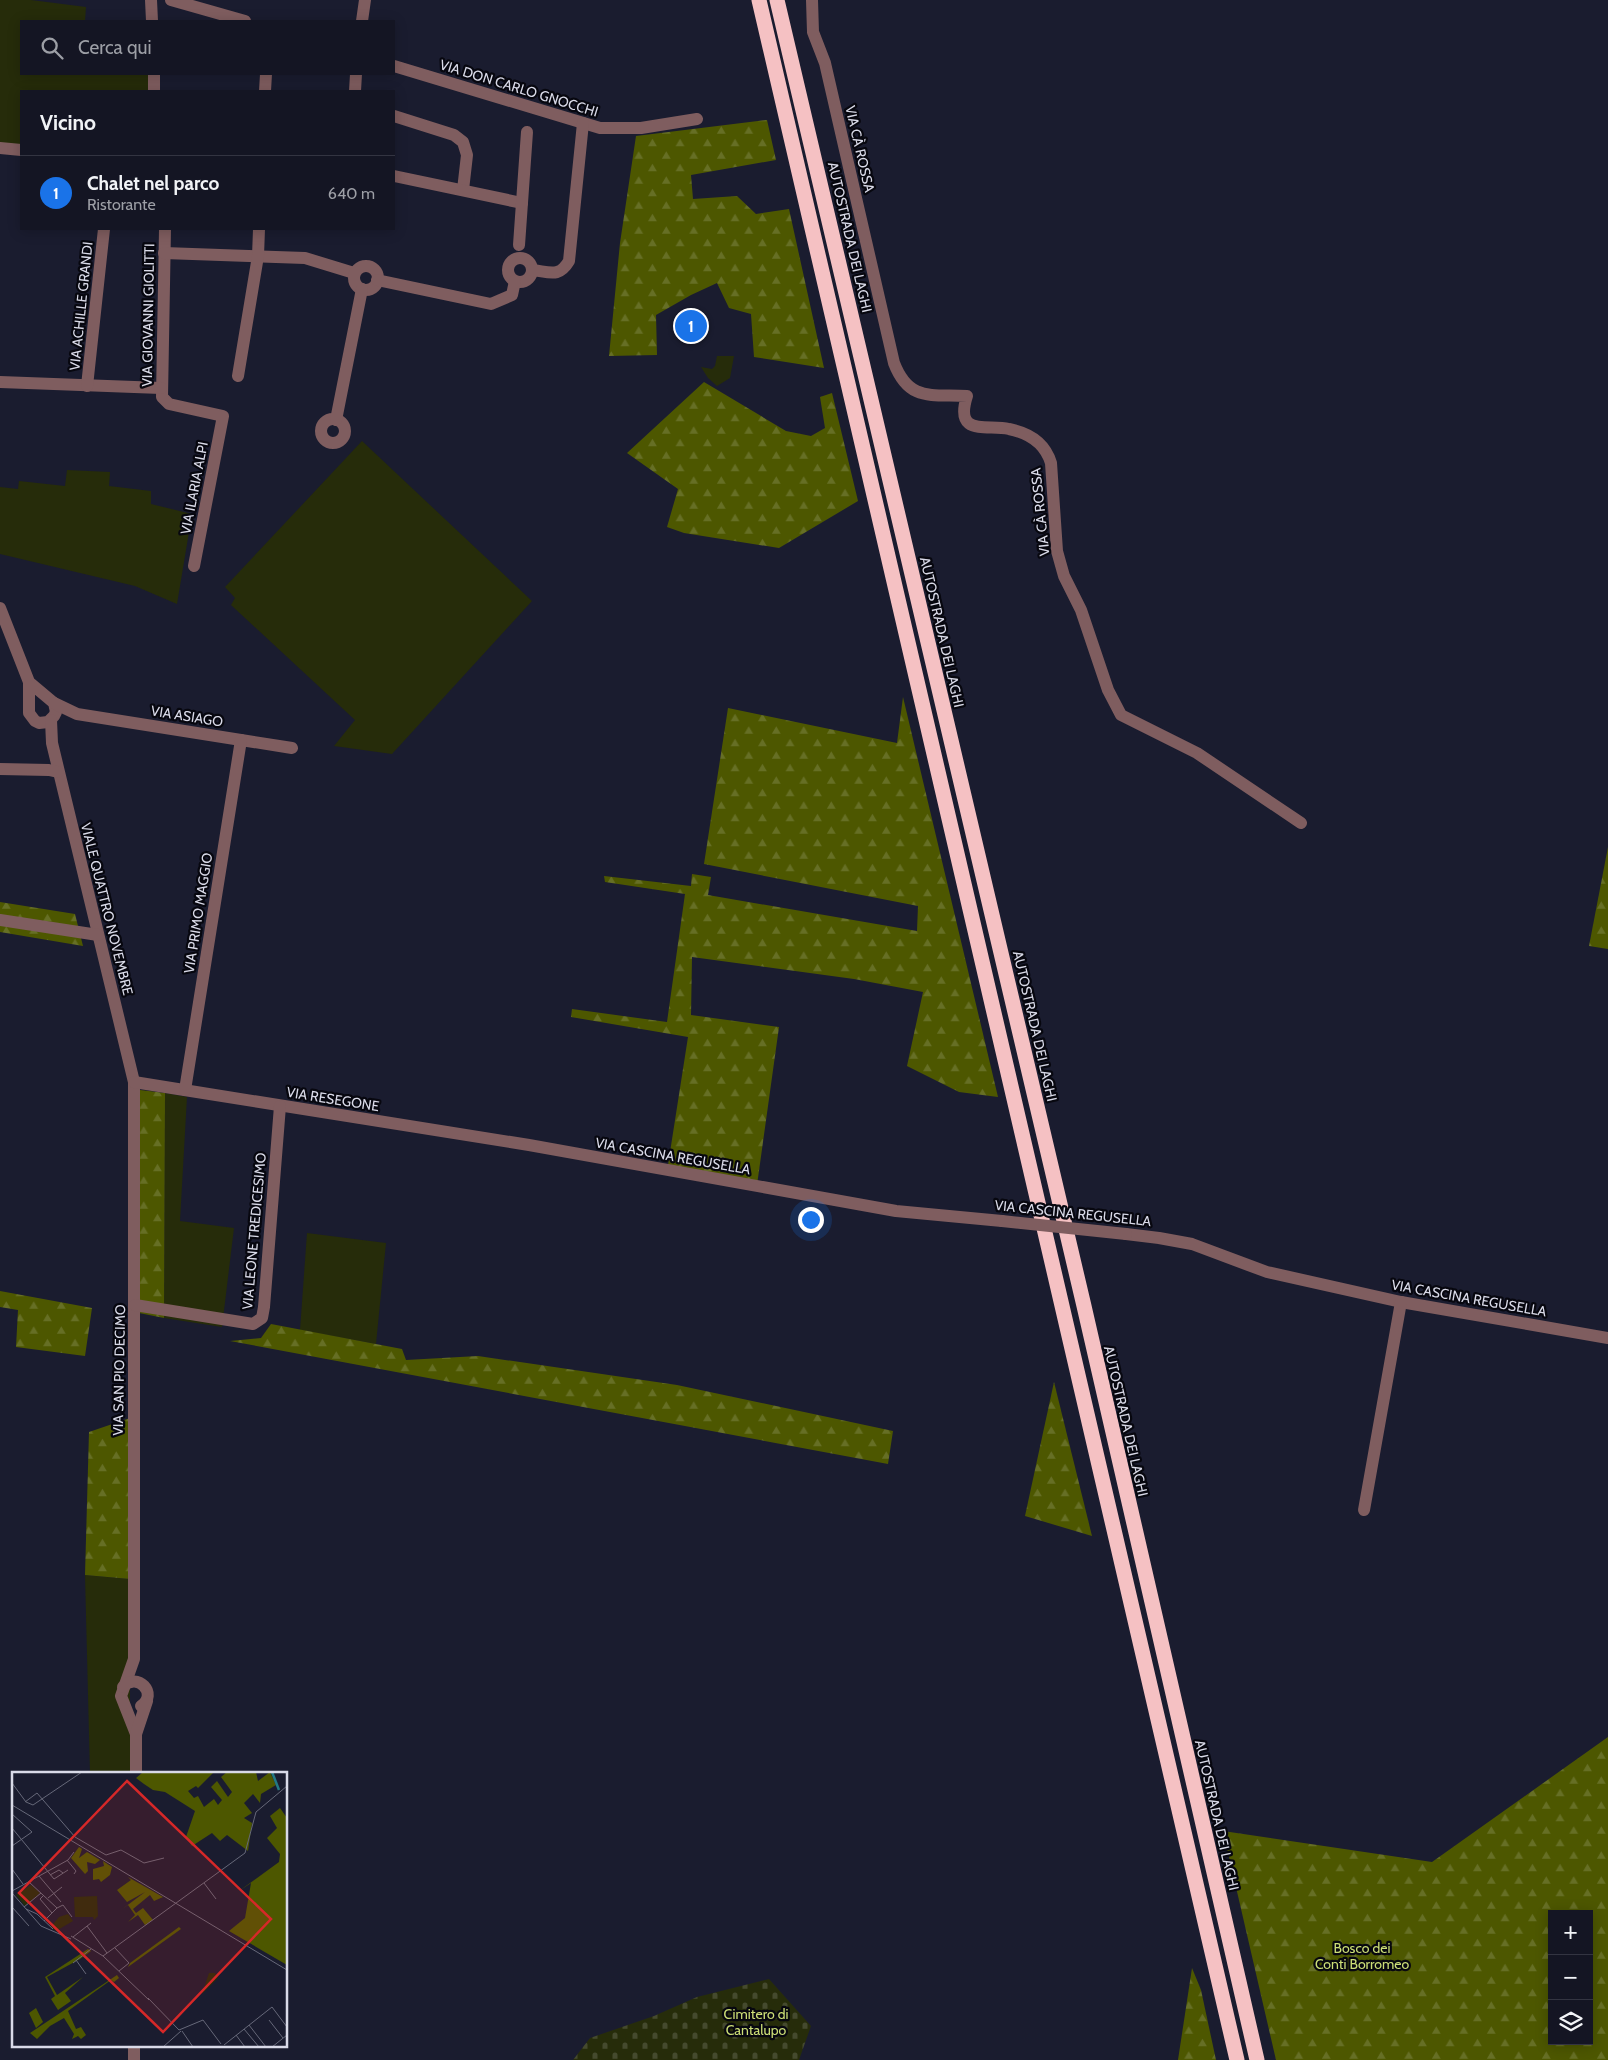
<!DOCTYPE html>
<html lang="it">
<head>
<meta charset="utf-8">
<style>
	body { margin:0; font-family:Cabin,sans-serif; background:#212230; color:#f1f3f6 }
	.controls { position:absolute; right:15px; bottom:15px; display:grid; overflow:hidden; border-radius:0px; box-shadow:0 2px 12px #0003 }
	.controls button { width:45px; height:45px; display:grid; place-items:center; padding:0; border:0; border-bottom:1px solid #333441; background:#141523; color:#f1f3f6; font:25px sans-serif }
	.you { position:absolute; left:810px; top:1219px; width:18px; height:18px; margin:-12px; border:4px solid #fff; border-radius:50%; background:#1a73e8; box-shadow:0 0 0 8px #1a73e833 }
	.badge { display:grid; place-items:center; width:32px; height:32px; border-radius:50%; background:#1a73e8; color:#fff; font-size:16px; font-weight:700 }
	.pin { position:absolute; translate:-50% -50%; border:2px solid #fff; box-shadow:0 1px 5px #0006 }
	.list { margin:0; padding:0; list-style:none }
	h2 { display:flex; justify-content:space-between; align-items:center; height:65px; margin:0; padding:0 20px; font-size:21px }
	h2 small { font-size:16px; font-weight:400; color:#9d9fa6 }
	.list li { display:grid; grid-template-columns:32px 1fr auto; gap:15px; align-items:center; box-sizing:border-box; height:75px; padding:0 20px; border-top:1px solid #333441 }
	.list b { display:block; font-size:19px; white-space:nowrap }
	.list p { margin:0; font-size:16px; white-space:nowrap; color:#9d9fa6 }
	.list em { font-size:16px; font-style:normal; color:#9d9fa6 }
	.icon { flex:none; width:28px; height:28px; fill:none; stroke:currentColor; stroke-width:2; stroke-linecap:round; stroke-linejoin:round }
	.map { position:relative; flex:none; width:1608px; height:2060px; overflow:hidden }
	.search { position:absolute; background:#141523; box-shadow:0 2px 12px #0003; left:20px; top:20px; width:375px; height:55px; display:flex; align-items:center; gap:12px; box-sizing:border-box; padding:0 18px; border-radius:0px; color:#9d9fa6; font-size:19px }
	.panel { position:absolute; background:#141523; box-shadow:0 2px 12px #0003; left:20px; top:90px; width:375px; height:140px; border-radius:0px }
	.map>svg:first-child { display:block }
	.grass { fill:#262c0a }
	.forest { fill:url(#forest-firs); fill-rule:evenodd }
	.cemetery { fill:url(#cemetery-stones) }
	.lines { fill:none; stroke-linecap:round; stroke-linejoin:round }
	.minor { stroke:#7f5d5f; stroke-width:12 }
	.highway { stroke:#f5c1c3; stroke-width:15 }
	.minor-bridge { stroke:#7f5d5f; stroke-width:12 }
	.labels { text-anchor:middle; stroke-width:4.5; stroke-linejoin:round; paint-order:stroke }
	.street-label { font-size:14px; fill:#d9dae8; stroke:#07070f }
	.park-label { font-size:14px; fill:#cddf77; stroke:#07070f }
	.inset-river { fill:none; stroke:#237984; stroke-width:2.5 }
	.inset-road { fill:none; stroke:#666879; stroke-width:1 }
	.view { fill:#d62828; fill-opacity:0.15; stroke:#d62828; stroke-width:2.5 }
	.inset-edge { fill:none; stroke:#d9dae8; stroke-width:2.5 }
</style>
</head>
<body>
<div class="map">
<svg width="1608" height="2060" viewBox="0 0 1608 2060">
	<defs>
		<pattern id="forest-firs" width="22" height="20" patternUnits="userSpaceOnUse" patternTransform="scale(1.25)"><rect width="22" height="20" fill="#4d5700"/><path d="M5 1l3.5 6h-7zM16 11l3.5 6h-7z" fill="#666f25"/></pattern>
		<pattern id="cemetery-stones" width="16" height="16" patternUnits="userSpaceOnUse" patternTransform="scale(1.25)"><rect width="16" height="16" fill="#262c0a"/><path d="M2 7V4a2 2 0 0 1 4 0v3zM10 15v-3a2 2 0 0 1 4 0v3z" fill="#454a2e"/></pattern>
	</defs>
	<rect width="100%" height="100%" fill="#1a1c2f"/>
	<g class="grass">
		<path d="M 0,0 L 31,0 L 86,7 L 85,21 L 21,21 L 21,74 L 148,74 L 149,91 L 21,91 L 21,145 L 0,143 Z"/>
		<path d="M 717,356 L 734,356 L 730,378 L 717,386 L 708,378 L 701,367 L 712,369 L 715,366 Z"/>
		<path d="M 362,441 L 532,601 L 392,754 L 334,746 L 355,720 L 231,605 L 235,598 L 225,587 Z"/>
		<path d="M 67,470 L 110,472 L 109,486 L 151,491 L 151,504 L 192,514 L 177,604 L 135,586 L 0,554 L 0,487 L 18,489 L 19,481 L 65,486 Z"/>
		<path d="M 165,1093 L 187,1097 L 180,1221 L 234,1228 L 222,1327 L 164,1318 Z"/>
		<path d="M 307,1233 L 386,1243 L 376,1344 L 300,1330 Z"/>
		<path d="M 85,1575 L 130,1579 L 130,1774 L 90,1774 Z"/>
	</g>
	<g class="forest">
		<path d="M 767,120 L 776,160 L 691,175 L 693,199 L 737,196 L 756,214 L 789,209 L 824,368 L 754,357 L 751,314 L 729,308 L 717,283 L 691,295 L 656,315 L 657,355 L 609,356 L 620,243 L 636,136 Z"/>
		<path d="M 704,382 L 786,431 L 811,436 L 825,428 L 820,397 L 832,393 L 858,501 L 779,548 L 684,533 L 667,527 L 678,489 L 627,453 Z"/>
		<path d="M 903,697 L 998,1097 L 959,1092 L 907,1066 L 923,992 L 854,979 L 692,957 L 691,1015 L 779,1027 L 757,1185 L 668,1165 L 688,1037 L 571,1017 L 572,1009 L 667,1022 L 685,894 L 605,882 L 604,876 L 691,886 L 692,874 L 711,877 L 708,895 L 917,931 L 918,906 L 704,864 L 728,708 L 897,743 Z"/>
		<path d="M 1608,847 L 1608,949 L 1589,946 Z"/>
		<path d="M 0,902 L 75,914 L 83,946 L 0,932 Z"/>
		<path d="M 140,1090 L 165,1093 L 164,1318 L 139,1313 Z"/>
		<path d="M 0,1291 L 92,1308 L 85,1356 L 16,1347 L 18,1310 L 0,1307 Z"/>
		<path d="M 271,1324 L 402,1349 L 406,1360 L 478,1356 L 677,1385 L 893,1431 L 888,1464 L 230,1341 L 261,1338 Z"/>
		<path d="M 1054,1382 L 1092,1536 L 1025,1516 Z"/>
		<path d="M 130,1418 L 130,1579 L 85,1575 L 89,1432 Z"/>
		<path d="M 1608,1737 L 1608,2060 L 1276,2060 L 1223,1831 L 1432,1862 ZM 1552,1914 L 1589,1914 L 1589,2041 L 1552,2041 Z"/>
		<path d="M 1192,1968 L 1201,1990 L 1216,2060 L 1178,2060 Z"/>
	</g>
	<path class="cemetery" d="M 769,1979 L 811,2026 L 799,2060 L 573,2060 L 590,2038 L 654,2016 L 697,1997 Z"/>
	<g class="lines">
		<g class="minor">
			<path d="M 151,0 L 152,21"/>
			<path d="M 171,0 L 245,21"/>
			<path d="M 812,0 L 813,32 L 825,63 L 894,363 C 909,402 931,394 967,396 C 954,437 987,424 1009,429 C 1029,433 1045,443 1051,463 L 1057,551 L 1064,576 L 1081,610 L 1108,690 L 1121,715 L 1197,753 L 1301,823"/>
			<path d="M 362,21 L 365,0"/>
			<path d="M 394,66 L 600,128 L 641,128 L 697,119"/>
			<path d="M 154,74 L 154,91"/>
			<path d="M 265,91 L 266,74"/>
			<path d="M 355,91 L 356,74"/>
			<path d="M 394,116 L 454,135 L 463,142 L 467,155 L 463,190"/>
			<path d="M 0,148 L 21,150"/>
			<path d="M 394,176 L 522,203"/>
			<path d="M 165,229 L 162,397 L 169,404 L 223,416 L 194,566"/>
			<path d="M 519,245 L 527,132"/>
			<path d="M 164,253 L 305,258 L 354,273"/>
			<circle cx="520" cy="270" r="12"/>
			<circle cx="366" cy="278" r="12"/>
			<path d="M 532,270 C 550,272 559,278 569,261 L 583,123"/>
			<path d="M 377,280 L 491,304 L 512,295 L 515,281"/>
			<path d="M 238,376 L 258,256 L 259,229"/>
			<path d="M 0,382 L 161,388"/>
			<path d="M 87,386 L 104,229"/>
			<circle cx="333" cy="431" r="12"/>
			<path d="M 336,420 L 362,289"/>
			<path d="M 0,608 L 29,682 L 29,713 L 35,721 L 39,723 L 48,722 L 54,716 L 56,712 L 54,703 L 29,682"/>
			<path d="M 54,703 L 77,714 L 292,748"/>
			<path d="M 51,720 L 52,743 L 134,1082 L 134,1659 L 121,1696 L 136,1734"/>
			<path d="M 0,769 L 49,770 L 58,772"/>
			<path d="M 0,920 L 98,935"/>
			<path d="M 134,1082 L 529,1145 L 896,1211 L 1002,1221"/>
			<path d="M 185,1090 L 241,740"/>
			<path d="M 1126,1234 L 1159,1238 L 1192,1244 L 1267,1272 L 1401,1302 L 1608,1338"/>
			<path d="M 135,1305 L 253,1324 L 262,1318 L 264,1307 L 280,1106"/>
			<path d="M 1364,1510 L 1401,1302"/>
			<path d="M 123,1687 C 137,1671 159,1694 141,1706"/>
			<path d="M 136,1774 L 136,1734 L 147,1701"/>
			<path d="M 134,2060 L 134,2046"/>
		</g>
		<g class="highway">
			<path d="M 759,0 L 1237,2060"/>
			<path d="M 777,0 L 1084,1306 L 1257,2060"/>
		</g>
		<path class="minor-bridge" d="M 1002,1221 L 1126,1234"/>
	</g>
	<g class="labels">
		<g class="street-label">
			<text transform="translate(519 88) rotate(17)" y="5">VIA DON CARLO GNOCCHI</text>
			<text transform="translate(860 149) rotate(77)" y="5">VIA CÀ ROSSA</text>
			<text transform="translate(850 237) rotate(77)" y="5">AUTOSTRADA DEI LAGHI</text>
			<text transform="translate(81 306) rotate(-84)" y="5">VIA ACHILLE GRANDI</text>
			<text transform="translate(148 315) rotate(-89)" y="5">VIA GIOVANNI GIOLITTI</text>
			<text transform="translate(194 488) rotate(-79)" y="5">VIA ILARIA ALPI</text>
			<text transform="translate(1040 512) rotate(-96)" y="5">VIA CÀ ROSSA</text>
			<text transform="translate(942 632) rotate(77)" y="5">AUTOSTRADA DEI LAGHI</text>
			<text transform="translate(187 716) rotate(9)" y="5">VIA ASIAGO</text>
			<text transform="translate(107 909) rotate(76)" y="5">VIALE QUATTRO NOVEMBRE</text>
			<text transform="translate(198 913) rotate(-81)" y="5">VIA PRIMO MAGGIO</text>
			<text transform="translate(1035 1026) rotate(77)" y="5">AUTOSTRADA DEI LAGHI</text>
			<text transform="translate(333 1099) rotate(9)" y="5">VIA RESEGONE</text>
			<text transform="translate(673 1156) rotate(10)" y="5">VIA CASCINA REGUSELLA</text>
			<text transform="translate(1073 1213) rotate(6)" y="5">VIA CASCINA REGUSELLA</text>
			<text transform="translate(254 1231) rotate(-85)" y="5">VIA LEONE TREDICESIMO</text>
			<text transform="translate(1469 1298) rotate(10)" y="5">VIA CASCINA REGUSELLA</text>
			<text transform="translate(119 1370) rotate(-89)" y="5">VIA SAN PIO DECIMO</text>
			<text transform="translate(1126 1421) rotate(77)" y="5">AUTOSTRADA DEI LAGHI</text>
			<text transform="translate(1217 1815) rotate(77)" y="5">AUTOSTRADA DEI LAGHI</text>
		</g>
		<g class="park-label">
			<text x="1362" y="1953">Bosco dei<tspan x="1362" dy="16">Conti Borromeo</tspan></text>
			<text x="756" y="2019">Cimitero di<tspan x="756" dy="16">Cantalupo</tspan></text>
		</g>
	</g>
	<g transform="translate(12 1772)">
		<rect width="275" height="275" fill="#1a1c2f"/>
		<path d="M 19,113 L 28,121 L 13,134 L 4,123 ZM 85,124 L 86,144 L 82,148 L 81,145 L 63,145 L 62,125 ZM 56,142 L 61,149 L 44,159 L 39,155 L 47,145 Z" fill="#262c0a"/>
		<path d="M 131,0 L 202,0 L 186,16 L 184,14 L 176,19 L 182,26 L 186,24 L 192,35 L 202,27 L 206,33 L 210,28 L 199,15 L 205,9 L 216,25 L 220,20 L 209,5 L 215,0 L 244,0 L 246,9 L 258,0 L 264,13 L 249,22 L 248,31 L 241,22 L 232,31 L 240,41 L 232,46 L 240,51 L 236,79 L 215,63 L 208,69 L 200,61 L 180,74 L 174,65 L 183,39 L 153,20 L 141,18 L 132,12 L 124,6 ZM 268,36 L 275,46 L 275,193 L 217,159 L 233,146 L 239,111 L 227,119 L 267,90 L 268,82 L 255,66 L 265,56 L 258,44 ZM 67,75 L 70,77 L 67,86 L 75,80 L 88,88 L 83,92 L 75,90 L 76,99 L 73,102 L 59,86 ZM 91,89 L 100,95 L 98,103 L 89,110 L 87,107 L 81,108 L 81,97 L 92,94 ZM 116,105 L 151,125 L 142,129 L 138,123 L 121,137 L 124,141 L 131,136 L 141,148 L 133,153 L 126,143 L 116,150 L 123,143 L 116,133 L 109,138 L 133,120 L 115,130 L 105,118 L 119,108 ZM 167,155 L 169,157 L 116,195 L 118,191 ZM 76,177 L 79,179 L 68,187 L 35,205 L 45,223 L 71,205 L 53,221 L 59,229 L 46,238 L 39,227 L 43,224 L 33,205 ZM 105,203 L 107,206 L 102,210 L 99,208 L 56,239 L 64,257 L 69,255 L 74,263 L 69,267 L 66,264 L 60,267 L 62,262 L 52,246 L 38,254 L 25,267 L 18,261 ZM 24,236 L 31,250 L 24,256 L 17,241 Z" fill="#4d5700"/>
		<path d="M 197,201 L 203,201 L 206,206 L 190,222 Z" fill="#262c0a"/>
		<path class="inset-river" d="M 260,0 L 267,18"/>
		<path class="inset-road" d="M 0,11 L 14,30 L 21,33 L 70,0M 13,30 L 25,21 L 63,65 L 94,83 L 109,78 L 132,91 L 152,86M 0,33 L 275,198M 0,42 L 20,60 L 0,74M 0,56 L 42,107 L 56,98M 55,88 L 64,99 L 62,102M 0,97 L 11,112M 38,103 L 47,98 L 51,101M 27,104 L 49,130M 17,110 L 45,136 L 51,133 L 60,145M 192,111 L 204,127M 0,119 L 56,88 L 62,80M 0,121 L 29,154 L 59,167M 32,123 L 28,127 L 40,141M 36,126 L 50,115M 0,135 L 17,154M 12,135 L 29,121M 14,137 L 25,142 L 41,157M 32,149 L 45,136M 75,154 L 95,181M 59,164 L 91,184 L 137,228M 61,165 L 79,151M 103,176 L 117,191 L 107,199M 91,184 L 233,81 L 244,40 L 275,14M 64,188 L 74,202M 61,191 L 79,177M 136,226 L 167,258M 257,248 L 271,266M 237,253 L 254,275M 232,257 L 247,275M 167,258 L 191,248 L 209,272M 170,259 L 181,275M 224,263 L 233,275M 212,273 L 260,235 L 275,255M 151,275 L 169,259M 260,275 L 275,263"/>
		<path class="view" d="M 115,9 L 259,147 L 151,260 L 7,121 Z"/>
		<rect width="275" height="275" class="inset-edge"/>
	</g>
</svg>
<div class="controls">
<button>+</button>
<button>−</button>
<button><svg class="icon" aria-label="layers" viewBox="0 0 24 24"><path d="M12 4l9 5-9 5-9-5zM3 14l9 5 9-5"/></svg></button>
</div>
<div class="you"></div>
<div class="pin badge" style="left:691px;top:326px">1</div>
<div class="search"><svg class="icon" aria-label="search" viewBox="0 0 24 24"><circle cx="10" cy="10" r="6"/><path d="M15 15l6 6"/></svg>Cerca qui</div>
<section class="panel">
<h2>Vicino<small></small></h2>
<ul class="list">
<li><span class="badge">1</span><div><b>Chalet nel parco</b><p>Ristorante</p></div><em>640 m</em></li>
</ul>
</section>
</div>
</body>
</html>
